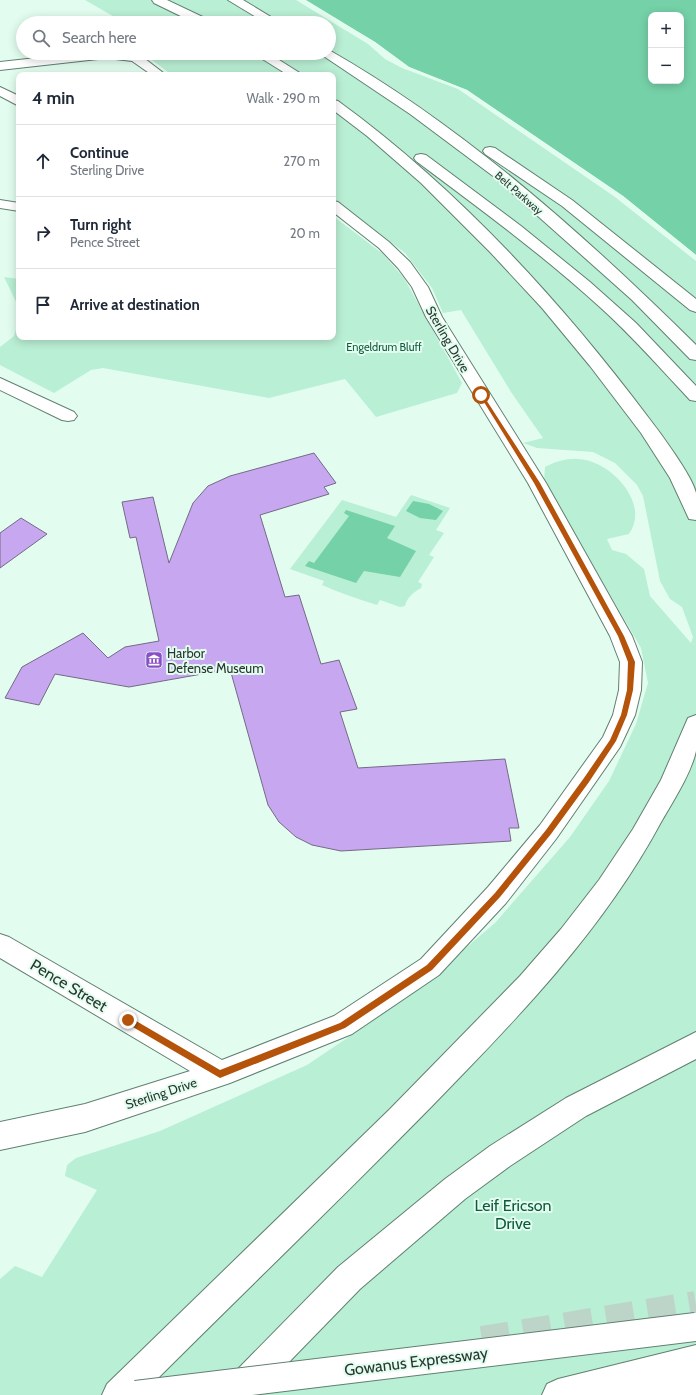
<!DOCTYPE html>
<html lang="en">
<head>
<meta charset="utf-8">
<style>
	body { margin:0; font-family:Cabin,sans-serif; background:#f6f6f7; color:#1f2937 }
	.controls { position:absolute; right:12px; top:12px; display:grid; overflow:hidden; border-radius:8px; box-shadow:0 2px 10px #0003 }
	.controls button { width:36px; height:36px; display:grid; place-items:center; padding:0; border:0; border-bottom:1px solid #e0e1e3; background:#fff; color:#1f2937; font:20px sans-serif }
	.stop { position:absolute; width:12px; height:12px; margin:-9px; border:3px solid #b45309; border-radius:50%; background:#fff }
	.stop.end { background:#b45309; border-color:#fff; box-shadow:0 1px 4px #0008 }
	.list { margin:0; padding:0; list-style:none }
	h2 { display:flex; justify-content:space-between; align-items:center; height:52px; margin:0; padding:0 16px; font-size:17px }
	h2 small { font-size:13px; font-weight:400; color:#747a83 }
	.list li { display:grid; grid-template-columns:26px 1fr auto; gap:12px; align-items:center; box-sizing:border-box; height:72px; padding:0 16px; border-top:1px solid #e0e1e3 }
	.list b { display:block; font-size:15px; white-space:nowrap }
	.list p { margin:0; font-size:13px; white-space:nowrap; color:#747a83 }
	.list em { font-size:13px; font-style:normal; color:#747a83 }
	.icon { flex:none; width:22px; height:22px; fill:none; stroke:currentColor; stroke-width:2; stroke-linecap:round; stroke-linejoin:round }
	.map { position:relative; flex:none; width:696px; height:1395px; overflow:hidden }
	.search { position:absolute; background:#fff; box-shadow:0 2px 10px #0003; left:16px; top:16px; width:320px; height:44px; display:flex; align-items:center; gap:10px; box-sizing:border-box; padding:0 14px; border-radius:22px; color:#747a83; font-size:15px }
	.panel { position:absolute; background:#fff; box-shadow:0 2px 10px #0003; left:16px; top:72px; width:320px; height:268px; border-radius:8px }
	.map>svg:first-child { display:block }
	.green { fill:#b9efd4 }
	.water { fill:#75d1a8; fill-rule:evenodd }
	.pier { fill:#e2fdef }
	.building { fill:#c6a7f0; stroke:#756a84 }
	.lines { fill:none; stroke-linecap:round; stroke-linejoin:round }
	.highway-tunnel { stroke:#bdd5c9; stroke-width:28; stroke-dasharray:28 14; stroke-linecap:butt }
	.minor-casing { stroke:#618071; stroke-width:2 }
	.highway-casing { stroke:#618071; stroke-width:2 }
	.minor { fill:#fff; fill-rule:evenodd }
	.highway { fill:#fff; fill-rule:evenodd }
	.highway-bridge-casing { stroke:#618071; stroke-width:30; stroke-linecap:butt }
	.highway-bridge { stroke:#fff; stroke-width:28 }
	.route { fill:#b45309 }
	.labels { text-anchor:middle; stroke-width:4; stroke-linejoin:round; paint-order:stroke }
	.far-street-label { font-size:11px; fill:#2a3731; stroke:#e2fdef }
	.far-park-label { font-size:11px; fill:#0f593e; stroke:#e2fdef }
	.street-label { font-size:13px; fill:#2a3731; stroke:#e2fdef }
	.poi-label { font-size:13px; fill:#2a3731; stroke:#e2fdef; text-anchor:start }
	.near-street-label { font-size:16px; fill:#2a3731; stroke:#e2fdef }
	.near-park-label { font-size:16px; fill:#0f593e; stroke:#e2fdef }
</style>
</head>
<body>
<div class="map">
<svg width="696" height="1395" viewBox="0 0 696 1395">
	<rect width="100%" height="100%" fill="#e2fdef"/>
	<g class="green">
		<path d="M 85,0 L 296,0 L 368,44 L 385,59 L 402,68 L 458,89 L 615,197 L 696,261 L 696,1395 L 0,1395 L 0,1279 L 15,1266 L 42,1277 L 97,1190 L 65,1176 L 67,1165 L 76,1158 L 160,1131 L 307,1065 L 408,997 L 495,923 L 570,837 L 609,781 L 636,724 L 648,683 L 641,648 L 544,481 L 545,467 C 555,462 566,458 578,459 C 610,460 651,503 629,534 L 607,539 L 612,550 L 626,554 L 644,569 L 650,596 L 691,643 L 693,637 L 682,607 L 670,599 L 660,581 L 643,496 L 637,485 L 615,463 L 593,452 L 537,448 L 523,443 L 543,438 L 511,392 L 461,310 L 443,313 L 432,288 L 405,253 L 333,198 L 333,75 L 172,75 L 152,60 L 136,53 L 329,53 L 329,23 L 125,23 Z"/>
		<path d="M 333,216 L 383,254 L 404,278 L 462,383 L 457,393 L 376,417 L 345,379 L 269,398 L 103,368 L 91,370 L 54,393 L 0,365 L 0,347 L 14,336 L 19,320 L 19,337 L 333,337 Z"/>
		<path d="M 4,277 L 19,279 L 19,308 Z"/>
		<path d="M 411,495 L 450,508 L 436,530 L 444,533 L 429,555 L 434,557 L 418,582 L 422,584 L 421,588 C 414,592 407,597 405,606 L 400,607 L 380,600 L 377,605 C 358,599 340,593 322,585 L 324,581 L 290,569 L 342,500 L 396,517 Z"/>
	</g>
	<g class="water">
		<path d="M 306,0 L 696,0 L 696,255 L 623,196 L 467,90 L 409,67 L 375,42 ZM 651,15 L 681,15 L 681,81 L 651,81 Z"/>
		<path d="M 413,501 L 429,504 L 443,511 L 436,520 L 420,518 L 406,511 Z"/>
		<path d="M 346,510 L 395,526 L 387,538 L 416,551 L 400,577 L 364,571 L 356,583 L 305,566 L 309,561 L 314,563 L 349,516 L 344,513 Z"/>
	</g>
	<path class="pier" d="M 304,0 L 375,42 L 409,67 L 467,90 L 623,196 L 696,255 L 696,257 L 622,197 L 466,92 L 408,68 L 374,44 Z"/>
	<g class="building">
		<path d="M 314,453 L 336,483 L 324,487 L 329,494 L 260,515 L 285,597 L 299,595 L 321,664 L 339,660 L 357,709 L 340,712 L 358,768 L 505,759 L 519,828 L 509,828 L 511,841 L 341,851 L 312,845 L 296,837 L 279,822 L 268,805 L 230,669 L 129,687 L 55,674 L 39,705 L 5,698 L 22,667 L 83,633 L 108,658 L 125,647 L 159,641 L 136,537 L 130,538 L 122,502 L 153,497 L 169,563 L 193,503 L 208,486 L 230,476 Z"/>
		<path d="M 21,518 L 47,534 L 0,568 L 0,533 Z"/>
	</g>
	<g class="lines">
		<path class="highway-tunnel" d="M 482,1340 L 696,1305"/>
		<defs>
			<g id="minor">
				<path d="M 82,53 L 127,53 L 140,55 L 166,75 L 152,75 L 132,61 L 107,58 L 0,70 L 0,62 Z"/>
				<path d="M 0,87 L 19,96 L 19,106 L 0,96 Z"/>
				<path d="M 0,200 L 19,203 L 19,211 L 0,208 Z"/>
				<path d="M 333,201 L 338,202 L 389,242 L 410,262 L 428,287 L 442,317 L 546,483 L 632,636 L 642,662 L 641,690 L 635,715 L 620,747 L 556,839 L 506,903 L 439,975 L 352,1034 L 230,1083 L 85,1132 L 0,1150 L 0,1122 L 85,1104 L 190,1071 L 0,958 L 0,934 L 9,937 L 222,1060 L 334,1016 L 421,959 L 488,887 L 540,825 L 603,737 L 613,715 L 619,690 L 620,662 L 610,636 L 528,483 L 426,317 L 412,287 L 398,268 L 379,248 L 333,212 Z"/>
				<path d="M 0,378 L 74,412 L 77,416 L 74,420 L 68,421 L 62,420 L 0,390 Z"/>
			</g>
			<g id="highway">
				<path d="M 152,0 L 167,0 L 209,20 L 211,23 L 195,23 L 154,3 Z"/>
				<path d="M 228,0 L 243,0 L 281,23 L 266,23 Z"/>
				<path d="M 329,50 C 464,127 586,236 696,345 L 696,360 L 690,359 L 632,300 L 493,176 L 410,114 L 319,53 L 329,53 Z"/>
				<path d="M 253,53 L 268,53 L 303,75 L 288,75 Z"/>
				<path d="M 333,100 L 338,101 C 456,187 560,300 648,417 C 659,431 693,477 696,493 C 696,502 696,512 696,520 L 689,519 L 670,478 L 641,433 L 590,366 L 542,308 L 490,252 L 421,183 L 367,136 L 333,110 Z"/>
				<path d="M 490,147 L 495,148 L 572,200 L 696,299 L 696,312 L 690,310 L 562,206 L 485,154 L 483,151 L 485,148 Z"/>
				<path d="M 421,154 L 426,155 L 521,226 L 590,282 L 636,323 L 696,386 L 696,401 L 690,400 C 661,369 633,337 601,308 C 543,255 479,208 416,161 L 414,158 L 416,155 Z"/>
				<path d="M 696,715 C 696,727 696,740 696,751 C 691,774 672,803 660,824 C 603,930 517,1019 433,1105 C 337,1203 238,1298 141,1395 L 102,1395 L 107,1384 L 390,1109 L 520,976 L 561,929 L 599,880 L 633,829 L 661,780 L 688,718 Z"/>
				<path d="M 696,1032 L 696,1059 L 586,1116 L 510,1166 L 465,1199 L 360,1289 L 257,1395 L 229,1395 L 226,1387 L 231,1376 L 338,1267 L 445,1179 L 490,1146 L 566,1098 Z"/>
				<path d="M 696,1345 L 696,1395 L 542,1395 L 547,1384 L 558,1379 Z"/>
			</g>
		</defs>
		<use href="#minor" class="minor-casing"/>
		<use href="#highway" class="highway-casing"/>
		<use href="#minor" class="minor"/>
		<use href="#highway" class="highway"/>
		<defs>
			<path id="highway-bridge" d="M 136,1395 L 696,1327"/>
		</defs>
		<use href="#highway-bridge" class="highway-bridge-casing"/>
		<use href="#highway-bridge" class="highway-bridge"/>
	</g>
	<path class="route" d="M 479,394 L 483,395 L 540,483 L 624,636 L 635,662 L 633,690 L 627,715 L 616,741 L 589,782 L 551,834 L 500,897 L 432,970 L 345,1028 L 220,1078 L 126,1023 L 126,1018 L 131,1018 L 220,1070 L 340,1023 L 427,965 L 495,893 L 546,830 L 584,778 L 610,740 L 621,715 L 627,690 L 628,662 L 618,636 L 534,483 Z"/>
	<defs>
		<symbol id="museum-square" viewBox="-11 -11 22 22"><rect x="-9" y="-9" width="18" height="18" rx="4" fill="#8a4fc6" stroke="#e2fdef"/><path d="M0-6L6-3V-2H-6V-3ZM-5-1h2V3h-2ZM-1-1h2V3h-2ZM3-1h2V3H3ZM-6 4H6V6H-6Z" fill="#fff"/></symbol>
	</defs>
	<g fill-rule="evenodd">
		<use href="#museum-square" x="144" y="650" width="20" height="20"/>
	</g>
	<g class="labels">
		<g class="far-street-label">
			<text transform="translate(519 193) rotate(41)" y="4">Belt Parkway</text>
		</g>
		<g class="far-park-label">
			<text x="384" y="351">Engeldrum Bluff</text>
		</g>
		<g class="street-label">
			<text transform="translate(448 339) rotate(60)" y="5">Sterling Drive</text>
			<text transform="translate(161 1093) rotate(-18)" y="5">Sterling Drive</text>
		</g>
		<g class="poi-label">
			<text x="167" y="658">Harbor<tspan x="167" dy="15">Defense Museum</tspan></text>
		</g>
		<g class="near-street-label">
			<text transform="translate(69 985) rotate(31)" y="6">Pence Street</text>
			<text transform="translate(416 1361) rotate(-7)" y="6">Gowanus Expressway</text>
		</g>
		<g class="near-park-label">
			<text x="513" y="1211">Leif Ericson<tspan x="513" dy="18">Drive</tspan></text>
		</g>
	</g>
</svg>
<div class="controls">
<button>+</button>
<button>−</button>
</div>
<div class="stop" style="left:481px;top:395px"></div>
<div class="stop end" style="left:128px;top:1020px"></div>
<div class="search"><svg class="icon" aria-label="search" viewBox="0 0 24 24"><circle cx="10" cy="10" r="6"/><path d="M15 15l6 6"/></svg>Search here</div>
<section class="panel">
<h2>4 min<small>Walk · 290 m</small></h2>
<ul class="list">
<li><svg class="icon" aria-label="ahead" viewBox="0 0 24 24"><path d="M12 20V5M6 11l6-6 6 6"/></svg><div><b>Continue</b><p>Sterling Drive</p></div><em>270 m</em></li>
<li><svg class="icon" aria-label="right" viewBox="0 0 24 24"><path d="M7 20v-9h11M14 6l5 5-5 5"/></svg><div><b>Turn right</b><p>Pence Street</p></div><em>20 m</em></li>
<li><svg class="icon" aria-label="arrive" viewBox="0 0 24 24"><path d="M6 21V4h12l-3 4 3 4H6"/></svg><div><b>Arrive at destination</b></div></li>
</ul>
</section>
</div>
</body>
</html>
